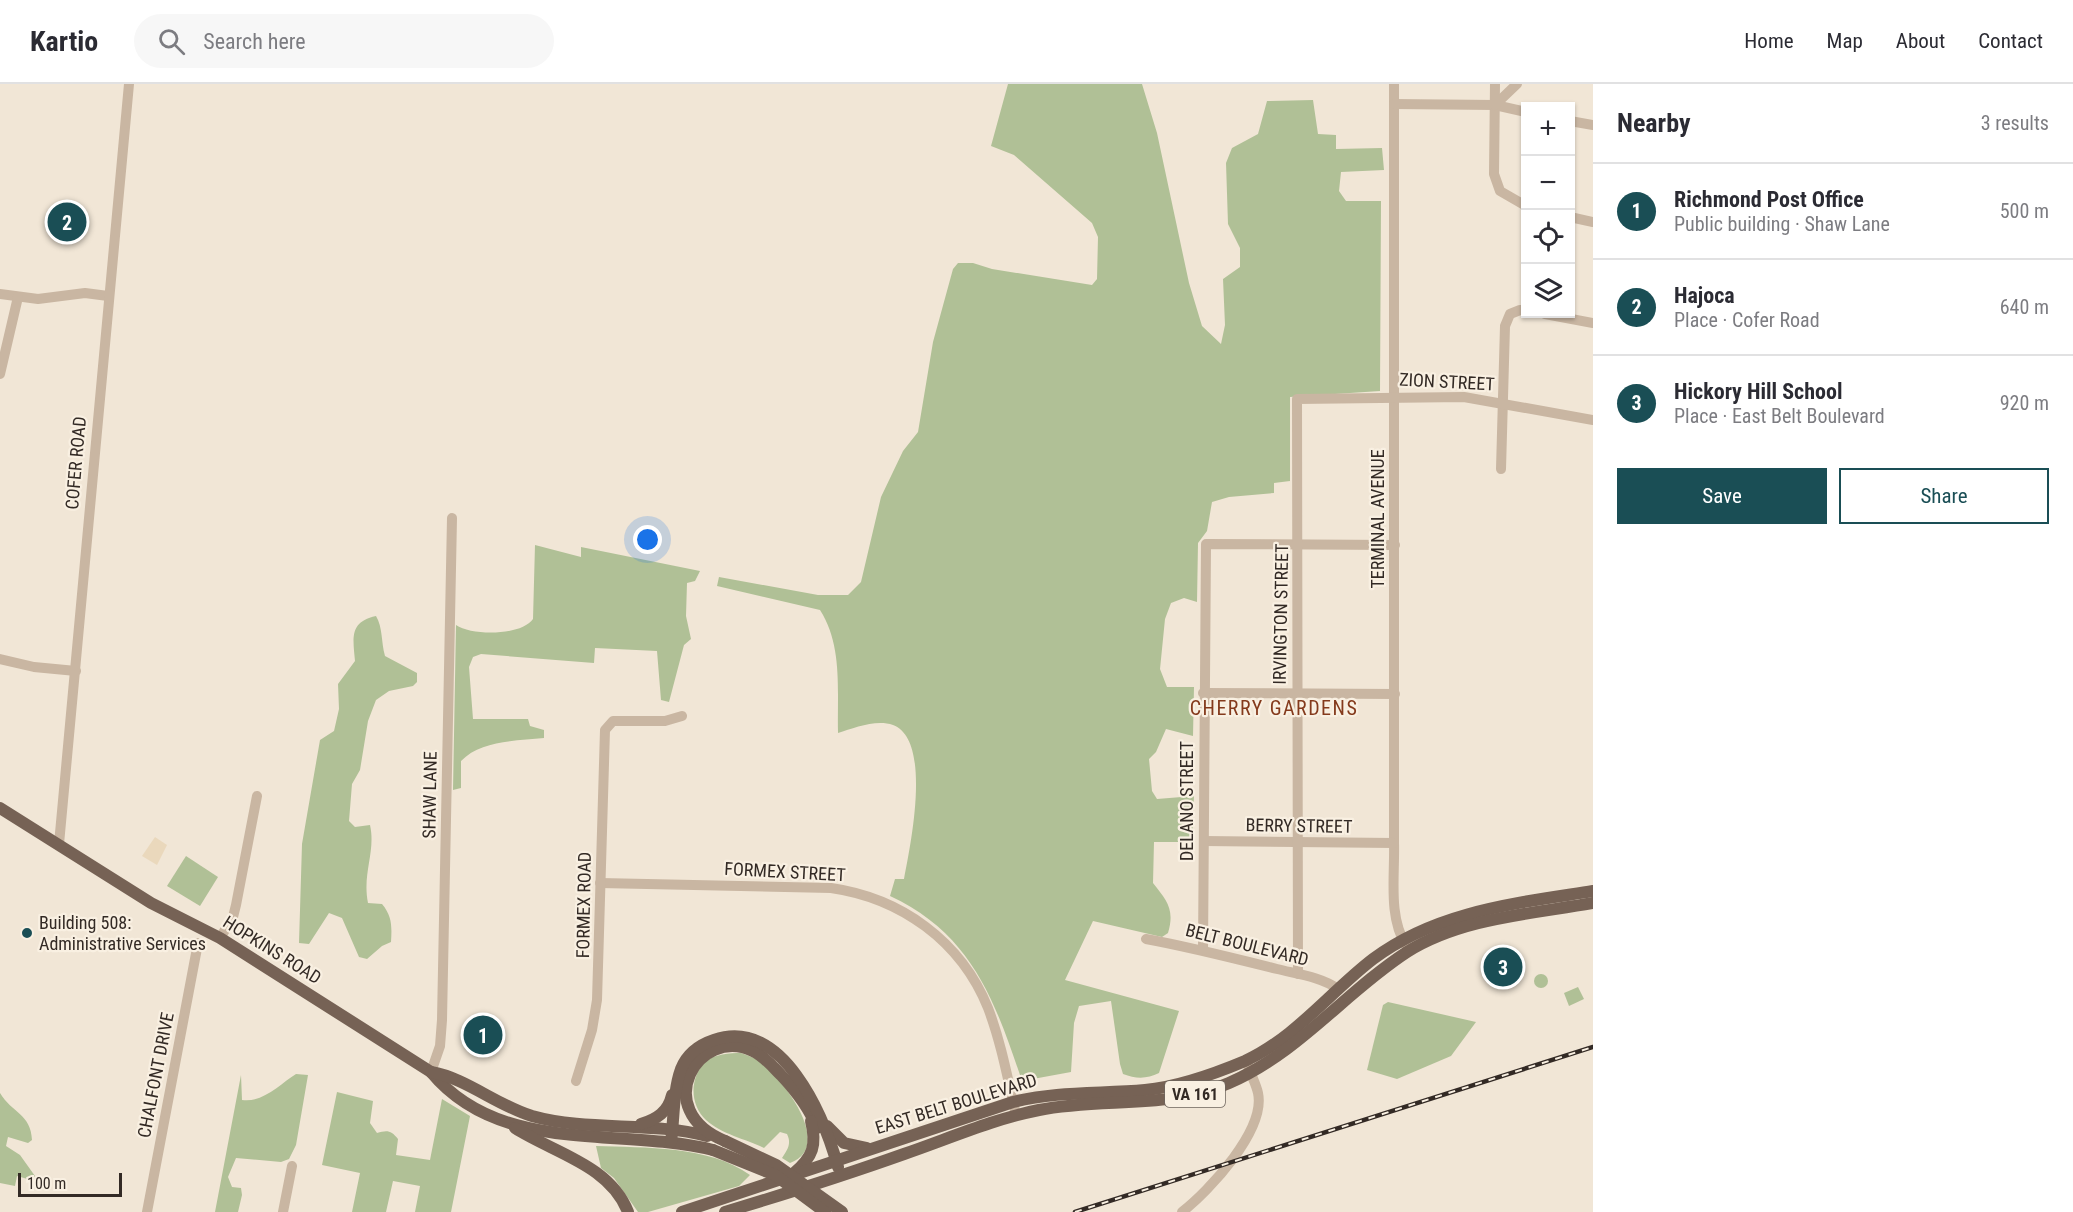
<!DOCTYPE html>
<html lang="en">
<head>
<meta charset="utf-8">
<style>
	body { margin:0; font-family:"Roboto Condensed",sans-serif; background:#f7f7f7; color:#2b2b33 }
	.controls { position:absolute; right:18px; top:18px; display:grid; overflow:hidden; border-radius:0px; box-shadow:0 2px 4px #0004 }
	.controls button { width:54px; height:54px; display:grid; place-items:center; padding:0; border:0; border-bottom:2px solid #e1e1e2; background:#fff; color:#2b2b33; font:30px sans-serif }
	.scale { position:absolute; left:18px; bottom:15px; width:104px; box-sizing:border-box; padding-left:6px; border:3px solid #332a25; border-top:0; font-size:16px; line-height:21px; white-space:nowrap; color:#332a25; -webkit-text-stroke:4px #f9f0e2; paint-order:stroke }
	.you { position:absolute; left:648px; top:456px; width:21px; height:21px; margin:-15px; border:4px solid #fff; border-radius:50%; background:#1a73e8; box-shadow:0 0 0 9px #1a73e833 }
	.badge { display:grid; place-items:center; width:39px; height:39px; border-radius:50%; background:#1a4e55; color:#fff; font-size:20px; font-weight:700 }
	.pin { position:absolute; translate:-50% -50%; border:3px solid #fff; box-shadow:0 2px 6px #0006 }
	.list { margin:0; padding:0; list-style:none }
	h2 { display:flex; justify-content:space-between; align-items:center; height:78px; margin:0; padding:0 24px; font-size:26px }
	h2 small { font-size:20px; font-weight:400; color:#7c7c81 }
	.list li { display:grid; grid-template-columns:39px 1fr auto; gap:18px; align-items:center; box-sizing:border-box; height:96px; padding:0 24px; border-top:2px solid #e1e1e2 }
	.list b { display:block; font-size:22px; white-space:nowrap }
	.list p { margin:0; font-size:20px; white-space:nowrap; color:#7c7c81 }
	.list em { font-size:20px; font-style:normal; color:#7c7c81 }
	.actions { display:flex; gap:12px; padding:18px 24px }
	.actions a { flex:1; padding:14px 0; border:2px solid #1a4e55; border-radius:0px; text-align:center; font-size:21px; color:#1a4e55 }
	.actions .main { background:#1a4e55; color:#fff }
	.icon { flex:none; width:33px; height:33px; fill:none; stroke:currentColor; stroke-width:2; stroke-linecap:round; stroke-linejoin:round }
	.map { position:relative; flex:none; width:1593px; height:1128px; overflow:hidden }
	header { display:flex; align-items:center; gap:36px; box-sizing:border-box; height:84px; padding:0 30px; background:#fff; border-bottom:2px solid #e1e1e2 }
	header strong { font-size:28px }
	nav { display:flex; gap:33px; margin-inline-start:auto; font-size:21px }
	.search { width:420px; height:54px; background:#f7f7f7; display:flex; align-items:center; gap:15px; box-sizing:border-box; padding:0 21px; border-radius:33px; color:#7c7c81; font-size:22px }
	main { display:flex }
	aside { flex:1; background:#fff }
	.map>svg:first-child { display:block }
	.green { fill:#b0c096 }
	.plaza { fill:#ead8bc }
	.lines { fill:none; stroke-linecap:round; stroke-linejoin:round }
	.minor { stroke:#c9b6a2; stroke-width:10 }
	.major { stroke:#766255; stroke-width:12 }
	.rail-casing { stroke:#332a25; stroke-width:4.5 }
	.rail { stroke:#f9f0e2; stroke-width:2; stroke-dasharray:7; stroke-linecap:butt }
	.major-bridge { stroke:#766255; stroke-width:12 }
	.poi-dot { fill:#1a4e55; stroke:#f9f0e2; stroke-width:2 }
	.labels { text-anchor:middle; stroke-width:4.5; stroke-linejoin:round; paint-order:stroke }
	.shield { fill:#f9f0e2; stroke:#6e655e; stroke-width:1.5 }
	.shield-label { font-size:16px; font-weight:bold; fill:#332a25 }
	.street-label { font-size:18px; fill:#332a25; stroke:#f9f0e2 }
	.poi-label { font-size:18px; fill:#332a25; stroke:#f9f0e2; text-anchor:start }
	.neighbourhood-label { font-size:20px; letter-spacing:1.5px; fill:#843a1c; stroke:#f9f0e2 }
</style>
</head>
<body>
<header>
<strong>Kartio</strong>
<div class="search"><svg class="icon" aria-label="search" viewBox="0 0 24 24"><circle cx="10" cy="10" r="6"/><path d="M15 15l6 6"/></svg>Search here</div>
<nav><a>Home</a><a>Map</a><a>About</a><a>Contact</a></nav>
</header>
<main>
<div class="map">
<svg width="1593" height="1128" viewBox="0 0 1593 1128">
	<rect width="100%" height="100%" fill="#f1e6d6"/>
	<g class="green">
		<path d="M 1008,0 L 1142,0 L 1157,49 L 1189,199 L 1202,242 L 1221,260 L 1225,241 L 1223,195 L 1240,183 L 1240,164 L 1228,140 L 1226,79 L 1232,64 L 1258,50 L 1267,17 L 1313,16 L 1318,50 L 1336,51 L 1336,65 L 1382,64 L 1384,86 L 1341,88 L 1339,107 L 1346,117 L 1381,117 L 1380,307 L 1290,313 L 1290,397 L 1274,399 L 1274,409 L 1229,413 L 1212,418 L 1207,447 L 1198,459 L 1197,518 L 1184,514 L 1171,519 L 1165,535 L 1160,585 L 1167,603 L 1194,603 L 1193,652 L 1166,645 L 1156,668 L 1149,675 L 1152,707 L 1157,715 L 1194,712 L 1192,758 L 1154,758 L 1153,799 C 1167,817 1175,825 1168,849 L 1162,853 L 1093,837 L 1065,896 L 1179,927 L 1159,989 C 1147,995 1136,995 1123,990 L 1120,980 L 1111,917 L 1079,922 L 1074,939 L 1071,988 L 1022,997 C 995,917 972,850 890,812 L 895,795 L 904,795 C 910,763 933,656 893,641 C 876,635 854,644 838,649 C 837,607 843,562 820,526 L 717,502 L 719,493 L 818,511 L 848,511 L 861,498 L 881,413 L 903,367 L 918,348 L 933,258 L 953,185 L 958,179 L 973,179 L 992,185 L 1092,201 L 1097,195 L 1098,153 L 1092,139 L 1014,71 L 991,62 Z"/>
		<path d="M 535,461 L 581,473 L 581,463 L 700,487 L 695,497 L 687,499 L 686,532 L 691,555 L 684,561 L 669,618 L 661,616 L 657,567 L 595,564 L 594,579 L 481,570 L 473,573 L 469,583 L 473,635 L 528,635 L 530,642 L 544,646 L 544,654 C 516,657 481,656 461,677 L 461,704 L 453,706 L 456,541 C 472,552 521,552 533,535 Z"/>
		<path d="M 376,532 C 383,544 381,558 385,572 L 417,589 L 417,598 L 413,602 L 389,607 L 376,616 L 368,637 L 360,686 L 352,700 L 349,737 L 355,743 L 370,741 C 376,768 362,789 368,819 L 382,820 C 392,832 392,842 391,858 L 382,862 L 367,875 L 359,873 L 342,834 L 329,829 L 309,860 L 299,859 L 302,760 L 320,656 L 334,647 L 339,625 L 338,600 L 355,577 C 353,554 349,538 376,532 Z"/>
		<path d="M 186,772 L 218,793 L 200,822 L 167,802 Z"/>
		<circle cx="1541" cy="897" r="7"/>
		<path d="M 1578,903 L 1584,915 L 1569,922 L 1564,909 Z"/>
		<path d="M 1388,918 L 1476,938 L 1451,972 L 1397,995 L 1367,986 L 1383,921 Z"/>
		<path d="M 741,969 C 746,971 753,973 758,976 C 781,992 836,1062 790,1079 L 782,1074 C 787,1066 792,1060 787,1050 L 780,1048 L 764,1064 C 746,1055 721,1050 706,1036 C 690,1021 689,995 705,978 C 714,970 730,969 741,969 Z"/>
		<path d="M 296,990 L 308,991 L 296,1061 L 289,1075 L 281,1078 L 236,1074 L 228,1093 L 232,1103 L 241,1104 L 242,1111 L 238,1128 L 215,1128 L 241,991 L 242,1016 C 263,1019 280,1000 296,990 Z"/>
		<path d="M 337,1008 L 373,1017 L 370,1039 L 377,1049 C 387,1046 391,1046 398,1055 L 396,1071 L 430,1076 L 442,1015 L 470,1032 L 451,1128 L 415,1128 L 420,1102 L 393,1097 L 386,1128 L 352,1128 L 360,1089 L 322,1081 Z"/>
		<path d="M 0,1009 C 12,1029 31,1030 32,1056 L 28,1059 L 8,1053 L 6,1062 L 20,1071 L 35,1092 L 31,1096 L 17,1092 L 15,1102 L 0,1099 Z"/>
		<path d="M 596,1062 C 645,1064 708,1061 750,1091 L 739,1102 L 648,1128 L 638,1128 L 614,1094 L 601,1084 Z"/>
	</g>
	<path class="plaza" d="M 155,753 L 167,761 L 157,781 L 142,772 Z"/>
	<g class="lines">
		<g class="minor">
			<path d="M 1394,0 L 1394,759 C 1395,792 1388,833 1406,861"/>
			<path d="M 1495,0 L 1494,90 L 1500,107 L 1526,122"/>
			<path d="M 1394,20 L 1495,21 L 1526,28"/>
			<path d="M 1495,21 L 1517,0"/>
			<path d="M 1570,37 L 1593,41"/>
			<path d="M 1570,133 L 1593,138"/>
			<path d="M 0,210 L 38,215 L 85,209 L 108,212"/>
			<path d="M 1545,230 L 1593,239"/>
			<path d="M 0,290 L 18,213"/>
			<path d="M 1501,385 L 1505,242 L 1510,230 L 1520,226 L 1526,226"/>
			<path d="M 0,575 L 34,583 L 76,587"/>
			<path d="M 1203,609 L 1395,610"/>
			<path d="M 1204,757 L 1394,759"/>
			<path d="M 59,760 L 129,0"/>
			<path d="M 600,799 L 831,804 C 901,814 961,857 988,924 C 1001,958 1008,996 1016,1031"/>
			<path d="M 220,854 L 233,833 L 236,821 L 257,712"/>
			<path d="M 1146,855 C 1190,863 1233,874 1277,885 C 1297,890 1322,893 1338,905"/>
			<path d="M 1203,866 L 1206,460 L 1395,461"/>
			<path d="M 1298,890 L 1297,315 L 1464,313 L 1593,336"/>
			<path d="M 431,988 L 440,962 L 442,936 L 452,434"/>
			<path d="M 576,997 L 592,946 L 597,916 L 605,646 L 613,637 L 665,637 L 682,632"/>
			<path d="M 147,1128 L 198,859"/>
			<path d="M 283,1128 L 292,1082"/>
			<path d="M 1182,1128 C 1209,1107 1266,1046 1258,1009 C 1256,1000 1251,991 1248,982"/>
		</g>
		<g class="major">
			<path d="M 0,724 L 151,819 L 220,854 L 431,988 C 500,1072 620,1043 713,1066"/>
			<path d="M 431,988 C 466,994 496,1021 532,1032 C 589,1048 650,1037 707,1052"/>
			<path d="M 641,1040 C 657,1035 668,1028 672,1011"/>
			<path d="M 827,1042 L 844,1059 L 867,1064"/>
			<path d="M 515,1044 C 554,1069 610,1081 628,1128"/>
			<path d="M 725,1057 C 649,1026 698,941 753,967 C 764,972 772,982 781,991 C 796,1007 809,1023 817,1044"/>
			<path d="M 671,1058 C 674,1035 673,1007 681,985 C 687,970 699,961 714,956 C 783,932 824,1033 838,1083"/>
			<path d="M 794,1089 C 813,1073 817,1061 811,1037"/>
			<path d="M 682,1128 L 1013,1018 C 1057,1007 1100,1010 1145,1006 C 1178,1003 1214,990 1245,977 C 1295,954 1330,908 1373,875 C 1437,827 1517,819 1593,807"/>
			<path d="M 725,1128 C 785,1110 845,1091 904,1070 C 948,1055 993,1035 1039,1026 C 1102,1013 1169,1026 1229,999 C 1300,968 1344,909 1407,868 C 1461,834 1531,830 1593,819"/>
		</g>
		<defs>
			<path id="rail" d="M 1075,1128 L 1593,963"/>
		</defs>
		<use href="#rail" class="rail-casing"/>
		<use href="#rail" class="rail"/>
		<g class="major-bridge">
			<path d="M 725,1057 L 776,1081 L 842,1128"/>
			<path d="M 713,1066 L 775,1091 L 825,1128"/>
		</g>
	</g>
	<circle class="poi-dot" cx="27" cy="849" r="6"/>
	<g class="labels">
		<rect class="shield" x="1165" y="997" width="60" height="26" rx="4.5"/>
		<g class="shield-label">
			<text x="1195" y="1016">VA 161</text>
		</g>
		<g class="street-label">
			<text transform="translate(1447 298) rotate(3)" y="6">ZION STREET</text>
			<text transform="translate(76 379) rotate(-85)" y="6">COFER ROAD</text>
			<text transform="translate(1378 435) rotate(-90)" y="6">TERMINAL AVENUE</text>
			<text transform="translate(1281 530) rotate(-89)" y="6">IRVINGTON STREET</text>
			<text transform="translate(430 711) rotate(-89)" y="6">SHAW LANE</text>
			<text transform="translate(1187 717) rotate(-90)" y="6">DELANO STREET</text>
			<text transform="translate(1299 742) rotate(1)" y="6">BERRY STREET</text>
			<text transform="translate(785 788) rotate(3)" y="6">FORMEX STREET</text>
			<text transform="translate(584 821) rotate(-89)" y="6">FORMEX ROAD</text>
			<text transform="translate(1247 861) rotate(14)" y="6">BELT BOULEVARD</text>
			<text transform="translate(272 866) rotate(32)" y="6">HOPKINS ROAD</text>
			<text transform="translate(156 991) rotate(-79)" y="6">CHALFONT DRIVE</text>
			<text transform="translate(956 1020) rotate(-17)" y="6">EAST BELT BOULEVARD</text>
		</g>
		<g class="poi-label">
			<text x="39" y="845">Building 508:<tspan x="39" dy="21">Administrative Services</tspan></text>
		</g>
		<g class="neighbourhood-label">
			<text x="1274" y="631">CHERRY GARDENS</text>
		</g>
	</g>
</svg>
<div class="controls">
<button>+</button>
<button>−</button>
<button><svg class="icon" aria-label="locate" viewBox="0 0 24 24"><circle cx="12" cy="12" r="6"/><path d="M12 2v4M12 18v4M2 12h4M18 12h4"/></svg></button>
<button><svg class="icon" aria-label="layers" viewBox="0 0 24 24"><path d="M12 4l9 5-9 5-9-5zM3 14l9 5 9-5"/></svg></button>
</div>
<div class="scale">100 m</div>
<div class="you"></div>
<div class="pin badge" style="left:483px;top:951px">1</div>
<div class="pin badge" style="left:67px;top:138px">2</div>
<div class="pin badge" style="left:1503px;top:883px">3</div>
</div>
<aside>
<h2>Nearby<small>3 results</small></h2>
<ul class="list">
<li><span class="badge">1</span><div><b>Richmond Post Office</b><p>Public building · Shaw Lane</p></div><em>500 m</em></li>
<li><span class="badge">2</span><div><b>Hajoca</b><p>Place · Cofer Road</p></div><em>640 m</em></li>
<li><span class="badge">3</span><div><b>Hickory Hill School</b><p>Place · East Belt Boulevard</p></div><em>920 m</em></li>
</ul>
<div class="actions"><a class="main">Save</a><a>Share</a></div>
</aside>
</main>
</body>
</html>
